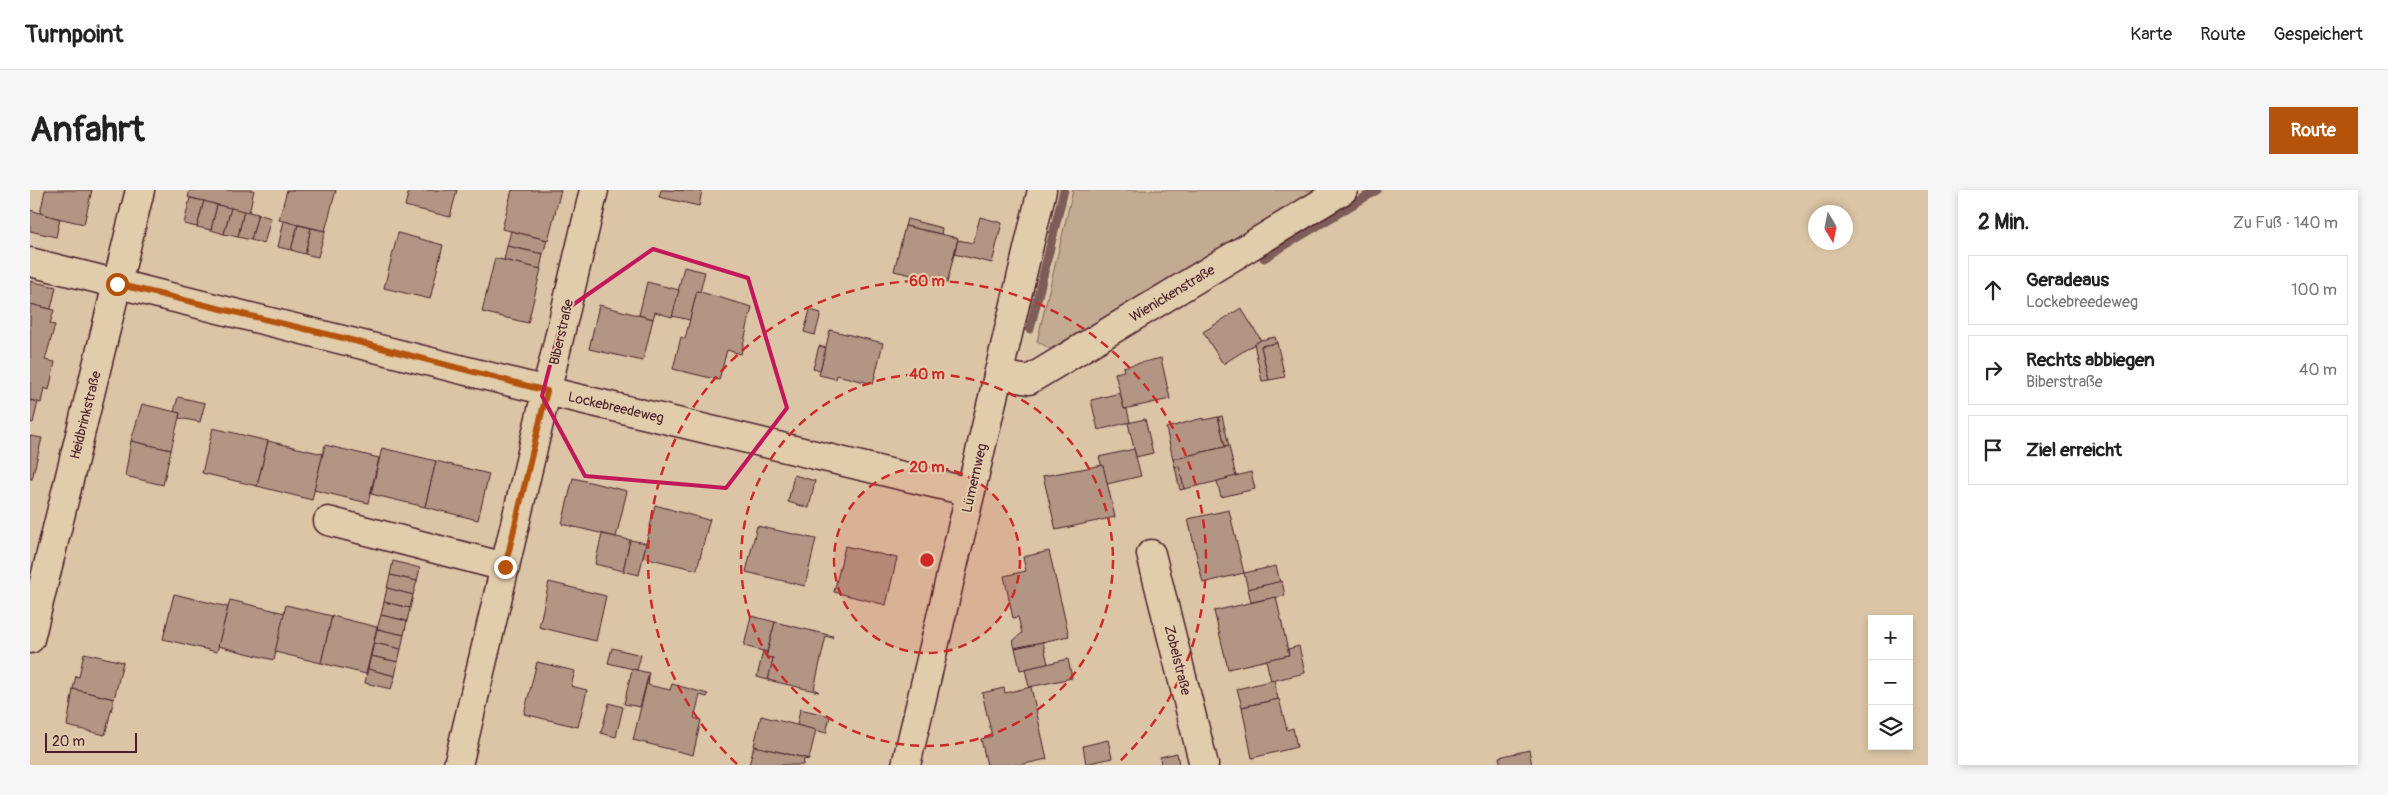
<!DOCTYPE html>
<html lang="de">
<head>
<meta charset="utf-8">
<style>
	body { margin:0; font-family:Pangolin,sans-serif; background:#f6f6f6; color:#222 }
	.controls { position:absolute; right:15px; bottom:15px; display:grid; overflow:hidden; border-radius:0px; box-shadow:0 2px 8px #0003 }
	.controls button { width:45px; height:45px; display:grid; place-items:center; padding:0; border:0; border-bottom:1px solid #e0e0e0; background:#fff; color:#222; font:25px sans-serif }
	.compass { position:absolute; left:1778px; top:15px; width:45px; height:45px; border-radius:50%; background:#fff; box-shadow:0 2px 8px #0003; rotate:170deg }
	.scale { position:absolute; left:15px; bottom:12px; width:92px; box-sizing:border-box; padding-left:5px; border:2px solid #4a1f2b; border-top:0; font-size:14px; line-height:18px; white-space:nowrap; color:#4a1f2b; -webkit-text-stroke:4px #e1ccab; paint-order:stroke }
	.stop { position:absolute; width:15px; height:15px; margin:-11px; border:4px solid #b45309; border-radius:50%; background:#fff }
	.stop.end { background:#b45309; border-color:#fff; box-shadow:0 1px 5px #0008 }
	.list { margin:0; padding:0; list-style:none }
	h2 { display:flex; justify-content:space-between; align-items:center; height:65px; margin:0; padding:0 20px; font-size:21px }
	h2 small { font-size:16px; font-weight:400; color:#767676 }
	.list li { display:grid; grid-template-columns:32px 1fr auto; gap:15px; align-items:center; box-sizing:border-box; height:70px; margin:0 10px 10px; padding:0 10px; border:1px solid #e0e0e0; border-radius:0px }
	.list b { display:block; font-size:19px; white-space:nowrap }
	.list p { margin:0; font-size:16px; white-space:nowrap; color:#767676 }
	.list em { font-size:16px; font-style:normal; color:#767676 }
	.icon { flex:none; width:28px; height:28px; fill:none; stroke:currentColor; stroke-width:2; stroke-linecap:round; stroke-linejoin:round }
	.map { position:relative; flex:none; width:1898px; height:575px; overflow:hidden; border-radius:0px }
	header { display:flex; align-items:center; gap:30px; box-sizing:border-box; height:70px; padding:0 25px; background:#fff; border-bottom:1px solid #e0e0e0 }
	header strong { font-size:24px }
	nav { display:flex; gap:28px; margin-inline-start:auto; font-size:18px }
	.intro { display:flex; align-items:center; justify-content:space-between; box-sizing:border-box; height:120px; padding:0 30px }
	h1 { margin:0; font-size:35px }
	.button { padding:12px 22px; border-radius:0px; background:#b45309; color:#fff; font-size:18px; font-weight:700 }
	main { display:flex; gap:30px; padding:0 30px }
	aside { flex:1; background:#fff; border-radius:0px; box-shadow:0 2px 8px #0003 }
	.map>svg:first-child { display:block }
	.green { fill:#c3aa92; stroke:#86645e }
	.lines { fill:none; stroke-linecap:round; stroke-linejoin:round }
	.stream { stroke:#7e5b58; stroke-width:9 }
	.building { fill:#b29683; stroke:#4a1f2b }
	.minor-casing { stroke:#4a1f2b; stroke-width:31 }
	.minor { stroke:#e1ccab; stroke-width:28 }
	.route { stroke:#b45309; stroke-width:6 }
	.marked { fill:none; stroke:#c2185b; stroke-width:4; stroke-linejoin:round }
	.ring { fill:none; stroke:#cf2828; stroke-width:2.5; stroke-dasharray:9 6 }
	.labels { text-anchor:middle; stroke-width:4; stroke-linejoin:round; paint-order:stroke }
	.street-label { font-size:14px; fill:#4a1f2b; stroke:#e1ccab }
	.centre { fill:#cf2828; stroke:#e1ccab; stroke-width:2.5 }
	.ring-label { font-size:15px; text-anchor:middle; font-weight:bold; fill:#cf2828; stroke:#e1ccab; stroke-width:4; stroke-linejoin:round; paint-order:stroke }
</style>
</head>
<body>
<header>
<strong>Turnpoint</strong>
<nav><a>Karte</a><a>Route</a><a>Gespeichert</a></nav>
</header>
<div class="intro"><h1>Anfahrt</h1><a class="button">Route</a></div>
<main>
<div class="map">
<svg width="1898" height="575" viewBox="0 0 1898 575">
	<rect width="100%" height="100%" fill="#dbc5a6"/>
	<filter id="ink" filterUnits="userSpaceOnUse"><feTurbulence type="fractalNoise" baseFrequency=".02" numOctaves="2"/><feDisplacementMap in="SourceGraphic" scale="10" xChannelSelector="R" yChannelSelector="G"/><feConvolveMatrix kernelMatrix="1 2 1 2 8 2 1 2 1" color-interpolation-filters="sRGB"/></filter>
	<g filter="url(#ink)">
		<path class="green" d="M 1043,0 L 1290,0 L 1020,159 L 1007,151 Z"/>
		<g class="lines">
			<g class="stream">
				<path d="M 1234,68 L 1347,0"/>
				<path d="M 1000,139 L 1034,0"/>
			</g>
		</g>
		<g class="building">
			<path d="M 15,0 L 62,0 L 54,34 L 10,24 Z"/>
			<path d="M 160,0 L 224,0 L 219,23 L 158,7 Z"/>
			<path d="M 257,0 L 306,0 L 295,41 L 249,30 Z"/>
			<path d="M 379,0 L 427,0 L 420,27 L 375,16 Z"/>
			<path d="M 482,0 L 531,0 L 518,50 L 472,39 Z"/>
			<path d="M 631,0 L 671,1 L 672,0 L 669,16 L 629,7 Z"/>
			<path d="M 160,8 L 174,11 L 167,37 L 154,34 Z"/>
			<path d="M 174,11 L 187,15 L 181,40 L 167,37 Z"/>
			<path d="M 187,15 L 201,18 L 194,44 L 181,40 Z"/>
			<path d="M 201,18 L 214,21 L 208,47 L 194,44 Z"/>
			<path d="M 0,20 L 30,29 L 26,47 L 0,41 Z"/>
			<path d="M 214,21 L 228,24 L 221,50 L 208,47 Z"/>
			<path d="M 228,24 L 241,28 L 234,54 L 221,50 Z"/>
			<path d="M 950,27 L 972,33 L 962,73 L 924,64 L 928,50 L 943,53 Z"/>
			<path d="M 877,29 L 912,38 L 911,44 L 875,36 Z"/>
			<path d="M 254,31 L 268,35 L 261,60 L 248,57 Z"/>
			<path d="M 268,35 L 281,38 L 275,64 L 261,60 Z"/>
			<path d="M 875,36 L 928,48 L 917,93 L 864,81 Z"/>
			<path d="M 281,38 L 295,41 L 288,67 L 275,64 Z"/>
			<path d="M 481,41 L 517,50 L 513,64 L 477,56 Z"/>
			<path d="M 368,43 L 413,55 L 400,109 L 354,98 Z"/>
			<path d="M 477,56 L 513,64 L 510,79 L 474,70 Z"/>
			<path d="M 465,68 L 511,79 L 498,133 L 452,122 Z"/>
			<path d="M 654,77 L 675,82 L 670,102 L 667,101 L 660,130 L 642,126 Z"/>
			<path d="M 0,91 L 26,97 L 21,119 L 0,114 Z"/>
			<path d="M 617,92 L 649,100 L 642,127 L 625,122 L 623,129 L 609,125 Z"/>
			<path d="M 667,101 L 722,117 L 711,164 L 697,160 L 689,190 L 643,179 L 651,147 L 655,149 Z"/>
			<path d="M 0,114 L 24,120 L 20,134 L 25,135 L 15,170 L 25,172 L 19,200 L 14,198 L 11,213 L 0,210 Z"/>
			<path d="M 569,115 L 623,129 L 613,171 L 559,159 Z"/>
			<path d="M 1211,118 L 1231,150 L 1193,174 L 1173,142 Z"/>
			<path d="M 780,120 L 791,123 L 785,145 L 774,142 Z"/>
			<path d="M 800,140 L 853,153 L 843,194 L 807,185 L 806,189 L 789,185 Z"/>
			<path d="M 1245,147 L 1247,153 L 1231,156 L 1239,190 L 1232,191 L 1224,154 L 1231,150 Z"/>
			<path d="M 1247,153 L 1255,187 L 1239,190 L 1231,156 Z"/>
			<path d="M 789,156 L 796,158 L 790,180 L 783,179 Z"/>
			<path d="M 1131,168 L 1140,209 L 1094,219 L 1085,183 L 1094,181 L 1093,177 Z"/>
			<path d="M 1090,203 L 1094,219 L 1097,219 L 1100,232 L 1068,240 L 1061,210 Z"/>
			<path d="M 148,207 L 175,213 L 170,232 L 149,228 L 150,223 L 144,222 Z"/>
			<path d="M 0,210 L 8,212 L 3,233 L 0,232 Z"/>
			<path d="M 112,214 L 150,223 L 141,260 L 101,251 Z"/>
			<path d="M 1192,226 L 1199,256 L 1195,256 L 1188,227 Z"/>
			<path d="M 1188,227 L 1195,256 L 1199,256 L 1143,269 L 1136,238 L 1173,228 L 1173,230 Z"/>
			<path d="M 1115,229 L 1123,263 L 1106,267 L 1098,233 Z"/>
			<path d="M 183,238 L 238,251 L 227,296 L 172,283 Z"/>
			<path d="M 0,246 L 12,248 L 2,289 L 0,289 Z"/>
			<path d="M 101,251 L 141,260 L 133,295 L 95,286 Z"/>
			<path d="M 238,251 L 293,264 L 282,310 L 227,296 Z"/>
			<path d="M 295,255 L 349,268 L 338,313 L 284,300 Z"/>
			<path d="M 1199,256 L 1206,287 L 1154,299 L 1149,276 L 1145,277 L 1143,269 Z"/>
			<path d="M 352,258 L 406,271 L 395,317 L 341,304 Z"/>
			<path d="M 1104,259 L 1111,286 L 1077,294 L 1069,267 Z"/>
			<path d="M 406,271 L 459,284 L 448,330 L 395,317 Z"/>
			<path d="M 1073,275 L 1085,327 L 1026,340 L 1013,286 Z"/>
			<path d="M 1149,276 L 1154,299 L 1150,300 L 1145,277 Z"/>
			<path d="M 1221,282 L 1225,299 L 1191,307 L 1187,291 Z"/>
			<path d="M 764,285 L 785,291 L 779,318 L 758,312 Z"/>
			<path d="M 543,288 L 597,301 L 586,347 L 532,334 Z"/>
			<path d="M 625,315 L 678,330 L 680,328 L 667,380 L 613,367 Z"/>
			<path d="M 1199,320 L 1214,383 L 1173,393 L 1158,329 Z"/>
			<path d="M 727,336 L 786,349 L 775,396 L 716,382 Z"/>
			<path d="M 572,344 L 600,350 L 593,381 L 565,374 Z"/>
			<path d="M 600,350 L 616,353 L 609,385 L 593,381 Z"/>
			<path d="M 815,356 L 867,368 L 856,415 L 804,402 Z"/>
			<path d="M 1019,361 L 1039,446 L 985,458 L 983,451 L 992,443 L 988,427 L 983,428 L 974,386 L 996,381 L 993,367 Z"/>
			<path d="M 363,371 L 390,378 L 387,391 L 360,385 Z"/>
			<path d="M 1246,376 L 1250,392 L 1218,399 L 1214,383 Z"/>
			<path d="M 360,385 L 387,391 L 383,405 L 357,398 Z"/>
			<path d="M 1252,391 L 1255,406 L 1221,412 L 1218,399 Z"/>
			<path d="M 519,392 L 576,406 L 566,451 L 509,437 Z"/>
			<path d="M 357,398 L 383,405 L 380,418 L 354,412 Z"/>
			<path d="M 144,404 L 198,417 L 187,462 L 133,449 Z"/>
			<path d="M 1246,407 L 1259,465 L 1198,479 L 1184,421 Z"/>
			<path d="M 200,410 L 255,423 L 244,470 L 188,456 Z"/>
			<path d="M 354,412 L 380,418 L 377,431 L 351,425 Z"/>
			<path d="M 256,415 L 302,426 L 291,473 L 245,462 Z"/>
			<path d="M 351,425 L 377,431 L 374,445 L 347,439 Z"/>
			<path d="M 302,426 L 347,437 L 336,484 L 291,473 Z"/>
			<path d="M 721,426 L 745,432 L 737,462 L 714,456 Z"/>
			<path d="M 745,432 L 803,446 L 802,448 L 796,446 L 784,499 L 789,502 L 738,490 L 743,468 L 736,467 Z"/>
			<path d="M 347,439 L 374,445 L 371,459 L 344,453 Z"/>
			<path d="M 1013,452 L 1018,474 L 990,480 L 985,458 Z"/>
			<path d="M 344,453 L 371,459 L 368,472 L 341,466 Z"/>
			<path d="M 1269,456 L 1275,483 L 1241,491 L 1236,470 L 1259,465 L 1258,459 Z"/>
			<path d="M 582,458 L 611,465 L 607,480 L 578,473 Z"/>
			<path d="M 733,461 L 737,462 L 736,467 L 743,468 L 738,490 L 727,487 Z"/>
			<path d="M 54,463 L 93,472 L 84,509 L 43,499 L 46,486 L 49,487 Z"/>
			<path d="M 341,466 L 368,472 L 365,486 L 338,479 Z"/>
			<path d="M 1038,469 L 1042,488 L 999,497 L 995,479 Z"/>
			<path d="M 507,472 L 545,481 L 541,496 L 557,500 L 548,537 L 494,524 Z"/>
			<path d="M 338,479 L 365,486 L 361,499 L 335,493 Z"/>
			<path d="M 602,479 L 619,483 L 610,517 L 594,514 Z"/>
			<path d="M 618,488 L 619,489 L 618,495 L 640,500 L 642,494 L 678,504 L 677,507 L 670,505 L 664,528 L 671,530 L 663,565 L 603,550 Z"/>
			<path d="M 1244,490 L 1248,509 L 1212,517 L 1207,499 Z"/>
			<path d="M 1001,497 L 1017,569 L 990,575 L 957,575 L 951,549 L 962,546 L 952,503 L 974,498 L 975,503 Z"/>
			<path d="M 43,499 L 84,509 L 75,545 L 37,536 Z"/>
			<path d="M 1249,509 L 1257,540 L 1263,538 L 1267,557 L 1222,568 L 1212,517 Z"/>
			<path d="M 579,513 L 593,517 L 586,547 L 571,543 Z"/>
			<path d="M 770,519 L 800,526 L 796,543 L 767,535 Z"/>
			<path d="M 731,526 L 786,540 L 779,569 L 724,556 Z"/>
			<path d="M 1078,550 L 1082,568 L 1056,574 L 1053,556 Z"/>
			<path d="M 724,556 L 779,569 L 779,570 L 774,569 L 773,575 L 719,575 Z"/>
			<path d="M 1499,560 L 1502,575 L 1471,575 L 1469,567 Z"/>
			<path d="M 1147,563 L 1149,575 L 1131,575 L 1130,567 Z"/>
		</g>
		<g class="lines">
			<defs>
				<g id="minor">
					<path d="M 0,72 L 517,201 L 940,302"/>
					<path d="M 968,185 L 999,190 L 1313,0"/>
					<path d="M 298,331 L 475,377"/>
					<path d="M 1121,364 L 1174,575"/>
					<path d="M 0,449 L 110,0"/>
					<path d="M 428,575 L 564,0"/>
					<path d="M 876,575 L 1012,0"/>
				</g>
			</defs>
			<use href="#minor" class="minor-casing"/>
			<use href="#minor" class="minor"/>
		</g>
	</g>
	<g class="lines" filter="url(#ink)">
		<path class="route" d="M 87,94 L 309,147 L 517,201 L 475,377"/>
	</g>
	<path class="marked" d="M 623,59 L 718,88 L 757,218 L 696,298 L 555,286 L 512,206 L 534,121 Z"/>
	<circle cx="897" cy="370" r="93" fill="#cf2828" fill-opacity=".12"/>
	<g class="ring">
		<circle cx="897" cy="370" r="93"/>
		<circle cx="897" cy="370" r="186"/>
		<path d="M707 574A279 279 0 1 1 1087 574"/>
	</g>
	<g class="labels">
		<g class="street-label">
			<text transform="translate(1142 103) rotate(-31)" y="5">Wienickenstraße</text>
			<text transform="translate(531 142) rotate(-77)" y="5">Biberstraße</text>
			<text transform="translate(586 217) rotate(13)" y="5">Lockebreedeweg</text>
			<text transform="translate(55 225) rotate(-76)" y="5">Heidbrinkstraße</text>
			<text transform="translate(944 288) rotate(-77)" y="5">Lümernweg</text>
			<text transform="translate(1148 470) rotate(76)" y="5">Zobelstraße</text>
		</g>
	</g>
	<circle cx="897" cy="370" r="8" class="centre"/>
	<g class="ring-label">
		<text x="897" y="96">60 m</text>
		<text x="897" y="189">40 m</text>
		<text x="897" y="282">20 m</text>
	</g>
</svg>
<div class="controls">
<button>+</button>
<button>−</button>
<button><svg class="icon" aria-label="layers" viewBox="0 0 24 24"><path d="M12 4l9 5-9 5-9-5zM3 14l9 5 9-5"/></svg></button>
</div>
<svg class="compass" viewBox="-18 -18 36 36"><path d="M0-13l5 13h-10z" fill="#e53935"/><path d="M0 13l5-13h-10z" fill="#767676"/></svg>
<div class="scale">20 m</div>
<div class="stop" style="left:87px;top:94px"></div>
<div class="stop end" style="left:475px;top:377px"></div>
</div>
<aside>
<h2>2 Min.<small>Zu Fuß · 140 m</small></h2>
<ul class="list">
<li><svg class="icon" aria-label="ahead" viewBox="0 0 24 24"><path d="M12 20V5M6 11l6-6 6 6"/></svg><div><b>Geradeaus</b><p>Lockebreedeweg</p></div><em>100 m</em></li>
<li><svg class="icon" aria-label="right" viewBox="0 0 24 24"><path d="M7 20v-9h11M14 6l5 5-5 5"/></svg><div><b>Rechts abbiegen</b><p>Biberstraße</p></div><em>40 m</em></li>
<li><svg class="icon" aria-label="arrive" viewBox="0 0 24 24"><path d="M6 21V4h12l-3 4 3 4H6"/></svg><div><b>Ziel erreicht</b></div></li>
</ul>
</aside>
</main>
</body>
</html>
